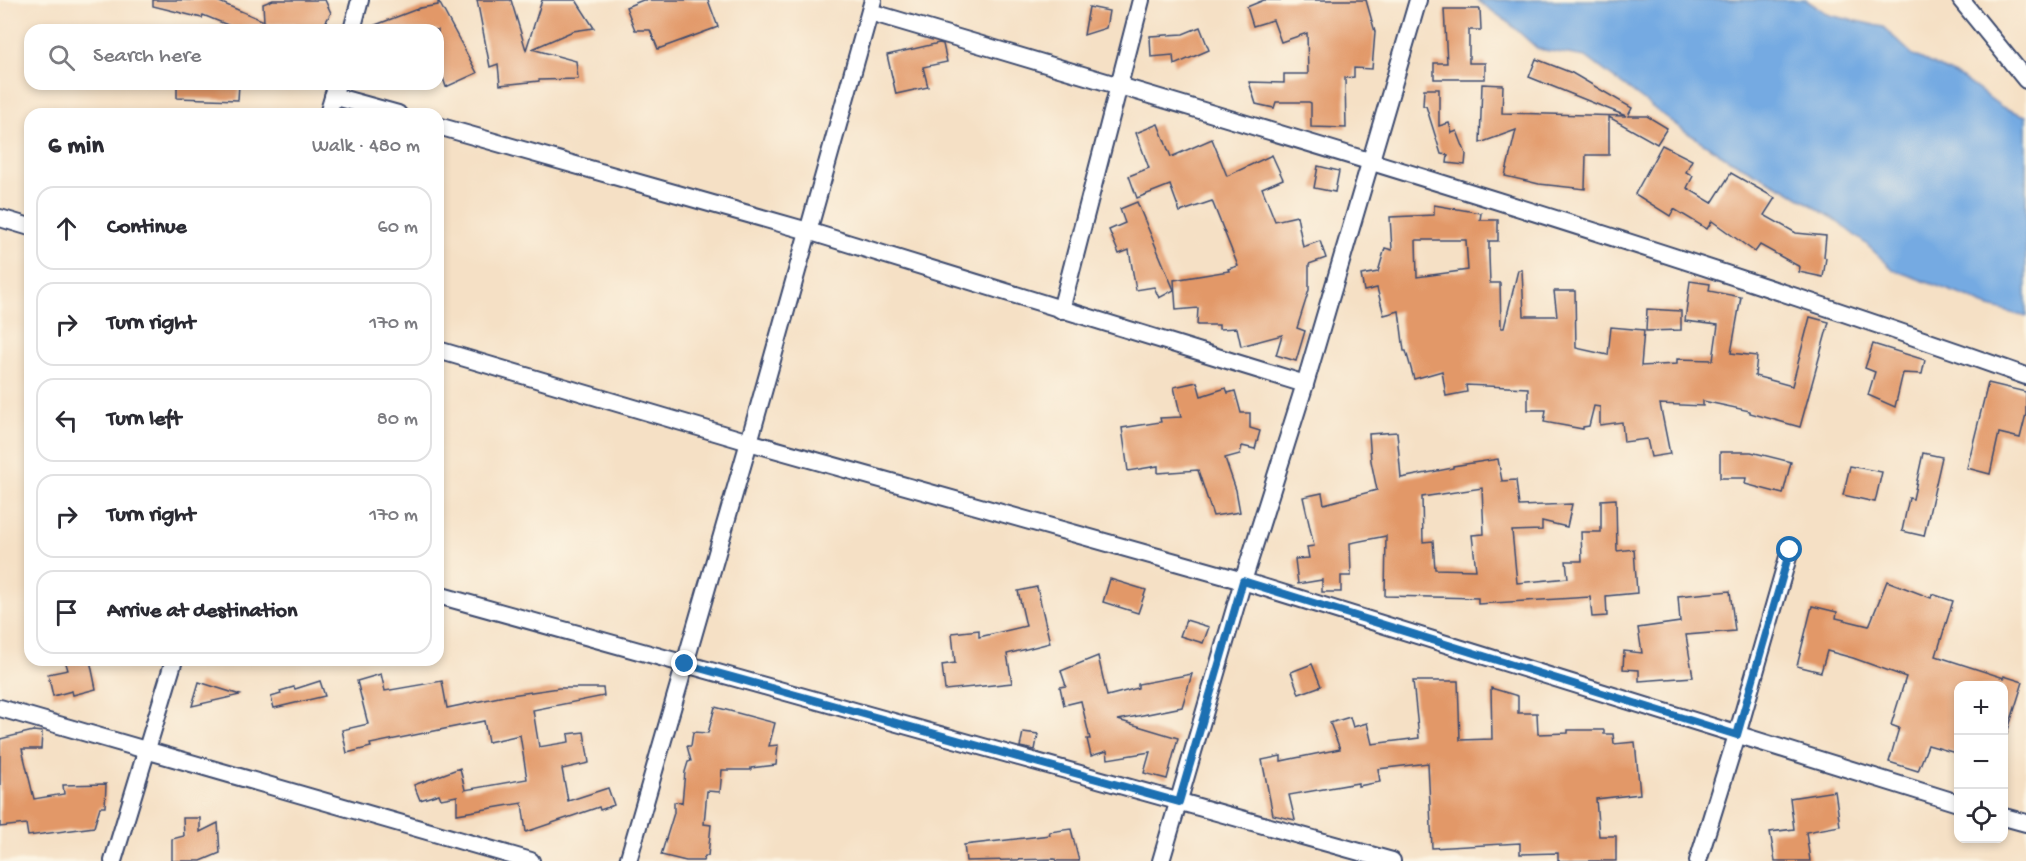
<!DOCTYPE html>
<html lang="en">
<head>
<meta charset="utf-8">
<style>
	body { margin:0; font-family:"Gochi Hand",sans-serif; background:#f7f7f7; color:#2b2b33 }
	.controls { position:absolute; right:18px; bottom:18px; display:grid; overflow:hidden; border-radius:12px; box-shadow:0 3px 9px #0003 }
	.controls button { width:54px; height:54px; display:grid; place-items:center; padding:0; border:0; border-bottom:2px solid #e1e1e2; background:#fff; color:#2b2b33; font:30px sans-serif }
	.stop { position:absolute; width:18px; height:18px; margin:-14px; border:4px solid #1f6fb2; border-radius:50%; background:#fff }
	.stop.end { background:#1f6fb2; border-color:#fff; box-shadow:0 2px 6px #0008 }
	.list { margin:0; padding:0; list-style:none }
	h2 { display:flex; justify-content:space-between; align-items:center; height:78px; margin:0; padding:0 24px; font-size:26px }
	h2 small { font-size:20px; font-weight:400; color:#7c7c81 }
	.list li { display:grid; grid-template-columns:39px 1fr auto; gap:18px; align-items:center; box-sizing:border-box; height:84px; margin:0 12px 12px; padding:0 12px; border:2px solid #e1e1e2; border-radius:18px }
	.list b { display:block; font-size:22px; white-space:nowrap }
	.list em { font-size:20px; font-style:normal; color:#7c7c81 }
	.icon { flex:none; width:33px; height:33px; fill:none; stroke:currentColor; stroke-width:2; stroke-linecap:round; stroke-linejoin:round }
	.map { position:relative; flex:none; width:2026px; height:861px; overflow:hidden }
	.search { position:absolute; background:#fff; box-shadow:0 3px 9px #0003; left:24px; top:24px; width:420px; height:66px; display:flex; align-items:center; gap:15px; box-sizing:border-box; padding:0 21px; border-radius:18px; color:#7c7c81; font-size:22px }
	.panel { position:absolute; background:#fff; box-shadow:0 3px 9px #0003; left:24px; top:108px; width:420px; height:558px; border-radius:18px }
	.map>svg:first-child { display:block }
	.water { fill:#75aae2; stroke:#486ca0; stroke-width:1.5 }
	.building { fill:#e29867; fill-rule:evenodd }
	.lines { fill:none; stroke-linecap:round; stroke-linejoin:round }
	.minor-casing { stroke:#3c4a6d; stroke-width:20 }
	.minor { stroke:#fff; stroke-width:16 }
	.route { stroke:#1f6fb2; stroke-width:8 }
</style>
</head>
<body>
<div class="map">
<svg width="2026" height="861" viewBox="0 0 2026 861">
	<rect width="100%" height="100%" fill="#fcf5e5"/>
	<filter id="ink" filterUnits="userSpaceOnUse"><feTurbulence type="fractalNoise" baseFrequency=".0167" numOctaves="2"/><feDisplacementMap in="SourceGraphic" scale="12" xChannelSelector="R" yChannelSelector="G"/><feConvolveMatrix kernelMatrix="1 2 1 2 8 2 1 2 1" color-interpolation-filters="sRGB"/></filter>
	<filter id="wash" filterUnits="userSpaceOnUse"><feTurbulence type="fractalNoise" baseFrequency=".008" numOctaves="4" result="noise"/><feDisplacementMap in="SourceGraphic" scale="24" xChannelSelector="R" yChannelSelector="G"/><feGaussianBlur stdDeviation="1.35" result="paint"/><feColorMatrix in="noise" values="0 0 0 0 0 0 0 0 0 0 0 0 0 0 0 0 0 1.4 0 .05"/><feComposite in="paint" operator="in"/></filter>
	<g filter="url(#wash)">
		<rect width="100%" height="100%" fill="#f5e0c5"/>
		<path class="water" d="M 1477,0 L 1806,0 L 1829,15 L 1883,27 L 1913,55 L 1962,78 L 2002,107 L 2026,116 L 2026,317 L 1983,305 L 1970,298 L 1894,270 L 1866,244 L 1831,217 L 1789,191 L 1728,159 L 1680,128 L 1586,57 L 1538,49 L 1509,23 Z"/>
		<g id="blocks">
			<g class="building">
				<path d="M 153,0 L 215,0 L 264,21 L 263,4 L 273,0 L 325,0 L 331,13 L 321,30 L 297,30 L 296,23 L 242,26 L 240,30 L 203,15 L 202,18 L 153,6 Z"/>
				<path d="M 438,0 L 477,73 L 446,87 L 438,63 L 438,30 L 365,29 L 420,8 L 438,5 Z"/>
				<path d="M 477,0 L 511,0 L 526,50 L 542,0 L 576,0 L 594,28 L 573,31 L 532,49 L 576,61 L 578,79 L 539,80 L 539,81 L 500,85 L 498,64 L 490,67 Z"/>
				<path d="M 643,0 L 708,0 L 718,27 L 658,49 L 650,30 L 635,30 L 626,7 Z"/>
				<path d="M 1264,0 L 1366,0 L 1375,32 L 1372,69 L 1354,68 L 1354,77 L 1345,78 L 1346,128 L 1311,127 L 1311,103 L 1309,102 L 1276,102 L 1274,108 L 1256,104 L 1249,82 L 1284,83 L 1284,74 L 1308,74 L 1307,33 L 1281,42 L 1273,20 L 1253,26 L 1247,7 Z"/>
				<path d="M 1089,7 L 1109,11 L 1106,28 L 1084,35 Z"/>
				<path d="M 1444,9 L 1480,9 L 1481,30 L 1469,30 L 1469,63 L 1485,63 L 1485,79 L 1434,79 L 1434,63 L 1447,63 Z"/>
				<path d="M 1200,27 L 1209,50 L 1174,65 L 1173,55 L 1151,57 L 1150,36 L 1183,34 Z"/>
				<path d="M 939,43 L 943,44 L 947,62 L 923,67 L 928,87 L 896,94 L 887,55 Z"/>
				<path d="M 1536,59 L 1572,73 L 1632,108 L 1628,116 L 1647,116 L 1667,128 L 1657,144 L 1609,117 L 1609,155 L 1586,155 L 1585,189 L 1539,184 L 1505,176 L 1516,130 L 1480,143 L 1482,84 L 1503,85 L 1502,113 L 1626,116 L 1529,77 Z"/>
				<path d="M 177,84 L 239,84 L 238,100 L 177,98 Z"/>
				<path d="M 1424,89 L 1439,89 L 1439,126 L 1449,123 L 1452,133 L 1457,131 L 1466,154 L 1465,165 L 1447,163 L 1448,155 L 1441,154 L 1426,106 L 1423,106 Z"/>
				<path d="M 1158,124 L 1171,157 L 1212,139 L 1227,176 L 1272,155 L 1283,179 L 1262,188 L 1275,221 L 1297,216 L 1303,247 L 1320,241 L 1326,258 L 1309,264 L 1309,290 L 1297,328 L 1305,331 L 1296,361 L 1276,355 L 1282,335 L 1241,346 L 1237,328 L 1219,329 L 1219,325 L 1197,325 L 1198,308 L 1176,310 L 1174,280 L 1229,271 L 1228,269 L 1238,266 L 1212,201 L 1180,212 L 1170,185 L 1137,198 L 1129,176 L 1149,168 L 1136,133 Z"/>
				<path d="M 1662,145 L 1692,160 L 1686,172 L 1693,176 L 1687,188 L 1712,203 L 1731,173 L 1775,198 L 1764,215 L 1796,233 L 1826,236 L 1824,257 L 1826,258 L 1823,277 L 1799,272 L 1800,267 L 1760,245 L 1755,252 L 1712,221 L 1707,229 L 1674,209 L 1670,216 L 1635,194 Z"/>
				<path d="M 1318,166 L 1339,171 L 1335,192 L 1314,188 Z"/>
				<path d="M 1137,202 L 1174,290 L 1159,298 L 1154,287 L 1136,290 L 1129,250 L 1119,254 L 1109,230 L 1125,223 L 1120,209 Z"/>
				<path d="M 1434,205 L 1481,213 L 1480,220 L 1498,220 L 1498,241 L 1489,241 L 1489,256 L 1490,283 L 1500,283 L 1501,328 L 1504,328 L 1518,270 L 1522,270 L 1524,316 L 1557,316 L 1554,291 L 1575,291 L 1576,348 L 1608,355 L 1611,327 L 1644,330 L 1641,366 L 1677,364 L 1677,359 L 1713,360 L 1718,325 L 1685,321 L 1690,281 L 1710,284 L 1709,291 L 1741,297 L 1731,353 L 1757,356 L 1755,376 L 1792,386 L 1810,317 L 1829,322 L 1800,427 L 1750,413 L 1750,411 L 1703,401 L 1703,406 L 1660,404 L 1670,454 L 1651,457 L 1647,439 L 1624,442 L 1622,422 L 1600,425 L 1600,407 L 1594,406 L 1589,426 L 1583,427 L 1583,429 L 1544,422 L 1546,410 L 1528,410 L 1528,388 L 1466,385 L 1467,392 L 1446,396 L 1442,371 L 1414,379 L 1406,351 L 1404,351 L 1399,311 L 1384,315 L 1377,288 L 1364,291 L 1361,275 L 1378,272 L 1385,248 L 1392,250 L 1390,217 L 1434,215 ZM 1416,240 L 1466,240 L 1468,270 L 1417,277 Z"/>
				<path d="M 1647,309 L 1681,311 L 1681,330 L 1646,331 Z"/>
				<path d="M 1873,344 L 1925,360 L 1922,374 L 1903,373 L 1895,407 L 1868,395 L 1875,372 L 1865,368 Z"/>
				<path d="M 1197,382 L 1201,396 L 1226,388 L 1228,393 L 1235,391 L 1241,413 L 1250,413 L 1250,428 L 1260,431 L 1255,449 L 1242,446 L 1240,454 L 1225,458 L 1236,490 L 1240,512 L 1213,516 L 1198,470 L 1158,473 L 1158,466 L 1128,471 L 1122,428 L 1161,422 L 1160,418 L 1181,417 L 1174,387 Z"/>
				<path d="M 1988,383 L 2026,392 L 2026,414 L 2020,438 L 1999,433 L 1990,474 L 1967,468 Z"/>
				<path d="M 1397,432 L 1401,478 L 1453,468 L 1453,466 L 1498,459 L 1502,481 L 1516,480 L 1519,506 L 1572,504 L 1567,527 L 1542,521 L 1542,530 L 1512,531 L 1517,583 L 1568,578 L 1566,561 L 1582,561 L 1581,532 L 1601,532 L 1601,500 L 1616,499 L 1617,551 L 1634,549 L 1637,593 L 1606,596 L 1607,616 L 1592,617 L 1590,597 L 1478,604 L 1478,598 L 1385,596 L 1386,536 L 1350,543 L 1351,576 L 1341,576 L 1341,592 L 1322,592 L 1322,580 L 1298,584 L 1295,559 L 1309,558 L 1307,547 L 1314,546 L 1303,497 L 1322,493 L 1324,504 L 1377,490 L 1371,461 L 1369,434 ZM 1482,488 L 1484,534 L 1472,535 L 1476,570 L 1435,569 L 1433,541 L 1423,542 L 1422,497 Z"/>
				<path d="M 1720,452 L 1751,452 L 1791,462 L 1783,494 L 1745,484 L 1746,478 L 1720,478 Z"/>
				<path d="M 1923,453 L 1942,457 L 1924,536 L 1902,531 L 1909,498 L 1913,499 Z"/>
				<path d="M 1850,466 L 1882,472 L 1875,502 L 1843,495 Z"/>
				<path d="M 1110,579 L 1146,590 L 1138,613 L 1103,602 Z"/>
				<path d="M 1887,581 L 1931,598 L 1932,594 L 1953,601 L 1936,656 L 2004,678 L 2004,676 L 2023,682 L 2007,733 L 2004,732 L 2004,686 L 1959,686 L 1959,754 L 1928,745 L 1918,771 L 1889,762 L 1899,728 L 1891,725 L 1906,677 L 1853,658 L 1827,651 L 1821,672 L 1797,666 L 1812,606 L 1837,612 L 1836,618 L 1869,626 Z"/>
				<path d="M 1037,587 L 1050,643 L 1007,654 L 1012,683 L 945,690 L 942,665 L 955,663 L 952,633 L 979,630 L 979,637 L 1026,626 L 1018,591 Z"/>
				<path d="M 1730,591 L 1735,631 L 1686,635 L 1693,677 L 1639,681 L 1639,670 L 1623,669 L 1624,651 L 1642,653 L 1638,628 L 1680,622 L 1678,596 Z"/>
				<path d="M 1186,620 L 1209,627 L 1203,643 L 1180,636 Z"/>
				<path d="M 1098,656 L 1107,696 L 1138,688 L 1138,684 L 1192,674 L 1182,707 L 1118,720 L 1178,738 L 1167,779 L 1144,773 L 1150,752 L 1108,759 L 1107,751 L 1091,756 L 1087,739 L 1090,739 L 1081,701 L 1064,705 L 1060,687 L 1066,686 L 1061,671 Z"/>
				<path d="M 65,660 L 90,660 L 96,689 L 73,695 L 72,691 L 53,696 L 48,674 L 68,670 Z"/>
				<path d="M 1312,664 L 1321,686 L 1299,694 L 1291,672 Z"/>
				<path d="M 381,674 L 385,691 L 442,681 L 447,708 L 504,696 L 559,688 L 603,688 L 604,696 L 533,710 L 539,747 L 569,742 L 568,734 L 584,732 L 589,763 L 562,769 L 568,801 L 608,788 L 614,805 L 600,810 L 599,807 L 526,832 L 522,803 L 457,814 L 457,796 L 441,799 L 439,794 L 420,800 L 414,785 L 460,768 L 465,790 L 527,779 L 520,735 L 488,742 L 484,721 L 370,744 L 371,747 L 347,753 L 342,730 L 368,724 L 357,681 Z"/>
				<path d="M 320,681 L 325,696 L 274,708 L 271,697 L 281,694 L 280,691 L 294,687 L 295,689 Z"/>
				<path d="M 1413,681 L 1458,681 L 1460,740 L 1492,739 L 1491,688 L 1518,696 L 1518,713 L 1537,713 L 1538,734 L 1568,733 L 1568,730 L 1604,730 L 1604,734 L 1613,734 L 1614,744 L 1635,742 L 1640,794 L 1596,799 L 1599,836 L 1616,836 L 1616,861 L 1558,861 L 1558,853 L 1520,854 L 1520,843 L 1432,848 L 1428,763 L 1378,769 L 1380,782 L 1358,786 L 1358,783 L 1289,795 L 1295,820 L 1273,815 L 1262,760 L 1281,756 L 1281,761 L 1340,749 L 1330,723 L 1350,717 L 1353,727 L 1367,723 L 1372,744 L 1419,738 Z"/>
				<path d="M 199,682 L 240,695 L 192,706 Z"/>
				<path d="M 715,707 L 775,723 L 769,746 L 778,745 L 776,765 L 751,768 L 751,770 L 722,770 L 720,792 L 707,791 L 704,824 L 711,825 L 708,856 L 705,856 L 703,861 L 686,861 L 661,855 L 674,813 L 674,802 L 682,803 L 685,772 L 688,762 L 691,761 L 687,746 L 691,746 L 693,732 L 708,733 Z"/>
				<path d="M 33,731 L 42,732 L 41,749 L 22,749 L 34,799 L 64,794 L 63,785 L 106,784 L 105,807 L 100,807 L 94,827 L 28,836 L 26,824 L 0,827 L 0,739 Z"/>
				<path d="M 1023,732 L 1038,734 L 1035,750 L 1020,747 Z"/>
				<path d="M 1835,791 L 1840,826 L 1806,832 L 1810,861 L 1775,861 L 1770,832 L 1794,829 L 1790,798 Z"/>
				<path d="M 183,818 L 200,818 L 200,832 L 218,823 L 220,853 L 201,861 L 172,861 L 172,839 L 184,836 Z"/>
				<path d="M 1071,829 L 1079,861 L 1056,861 L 1055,859 L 966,861 L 964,845 L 1050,835 L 1049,832 Z"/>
			</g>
		</g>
	</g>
	<g filter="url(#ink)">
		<use href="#blocks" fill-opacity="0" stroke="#3c4a6d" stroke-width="1.5"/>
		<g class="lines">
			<defs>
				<g id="minor">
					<path d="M 1961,0 L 2026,80"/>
					<path d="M 870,12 C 1257,126 1645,241 2026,376"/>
					<path d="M 352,30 L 360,0"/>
					<path d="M 333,96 L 398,114"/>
					<path d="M 328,114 L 337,84"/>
					<path d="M 438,126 L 808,231 L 1305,384"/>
					<path d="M 0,218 L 30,227"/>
					<path d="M 1061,310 L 1141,0"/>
					<path d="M 438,350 L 749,442 L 1243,581 L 1958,803"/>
					<path d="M 438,595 L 1392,861"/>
					<path d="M 0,708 L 531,861"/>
					<path d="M 2004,817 L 2026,823"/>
					<path d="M 113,861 L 174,660"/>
					<path d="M 628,861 L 749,442 L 873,0"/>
					<path d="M 1161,861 L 1243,581 L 1305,384 L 1418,0"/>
					<path d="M 1698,861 L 1737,735 L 1790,550"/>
				</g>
			</defs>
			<use href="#minor" class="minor-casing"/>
			<use href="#minor" class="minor"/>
		</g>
	</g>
	<g class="lines" filter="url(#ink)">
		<path class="route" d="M 685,664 L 1179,802 L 1243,581 L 1737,735 L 1790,550"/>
	</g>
</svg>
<div class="controls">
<button>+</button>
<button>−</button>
<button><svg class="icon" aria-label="locate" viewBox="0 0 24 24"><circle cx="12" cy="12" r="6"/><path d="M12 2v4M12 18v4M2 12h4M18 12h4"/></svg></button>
</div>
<div class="stop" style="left:1790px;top:550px"></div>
<div class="stop end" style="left:685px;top:664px"></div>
<div class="search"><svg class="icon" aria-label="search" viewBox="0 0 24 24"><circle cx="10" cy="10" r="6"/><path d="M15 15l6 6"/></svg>Search here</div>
<section class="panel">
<h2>6 min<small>Walk · 480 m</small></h2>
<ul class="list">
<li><svg class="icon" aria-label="ahead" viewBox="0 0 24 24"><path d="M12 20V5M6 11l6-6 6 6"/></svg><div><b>Continue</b></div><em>60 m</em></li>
<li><svg class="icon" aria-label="right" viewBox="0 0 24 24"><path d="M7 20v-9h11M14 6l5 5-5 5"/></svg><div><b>Turn right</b></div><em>170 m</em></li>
<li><svg class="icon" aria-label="left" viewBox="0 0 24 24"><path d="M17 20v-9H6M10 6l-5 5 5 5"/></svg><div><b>Turn left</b></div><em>80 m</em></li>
<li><svg class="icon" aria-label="right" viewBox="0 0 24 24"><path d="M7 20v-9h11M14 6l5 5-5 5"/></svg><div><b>Turn right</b></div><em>170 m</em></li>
<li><svg class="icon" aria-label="arrive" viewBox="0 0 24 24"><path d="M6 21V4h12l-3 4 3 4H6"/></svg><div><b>Arrive at destination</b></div></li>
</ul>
</section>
</div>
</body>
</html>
